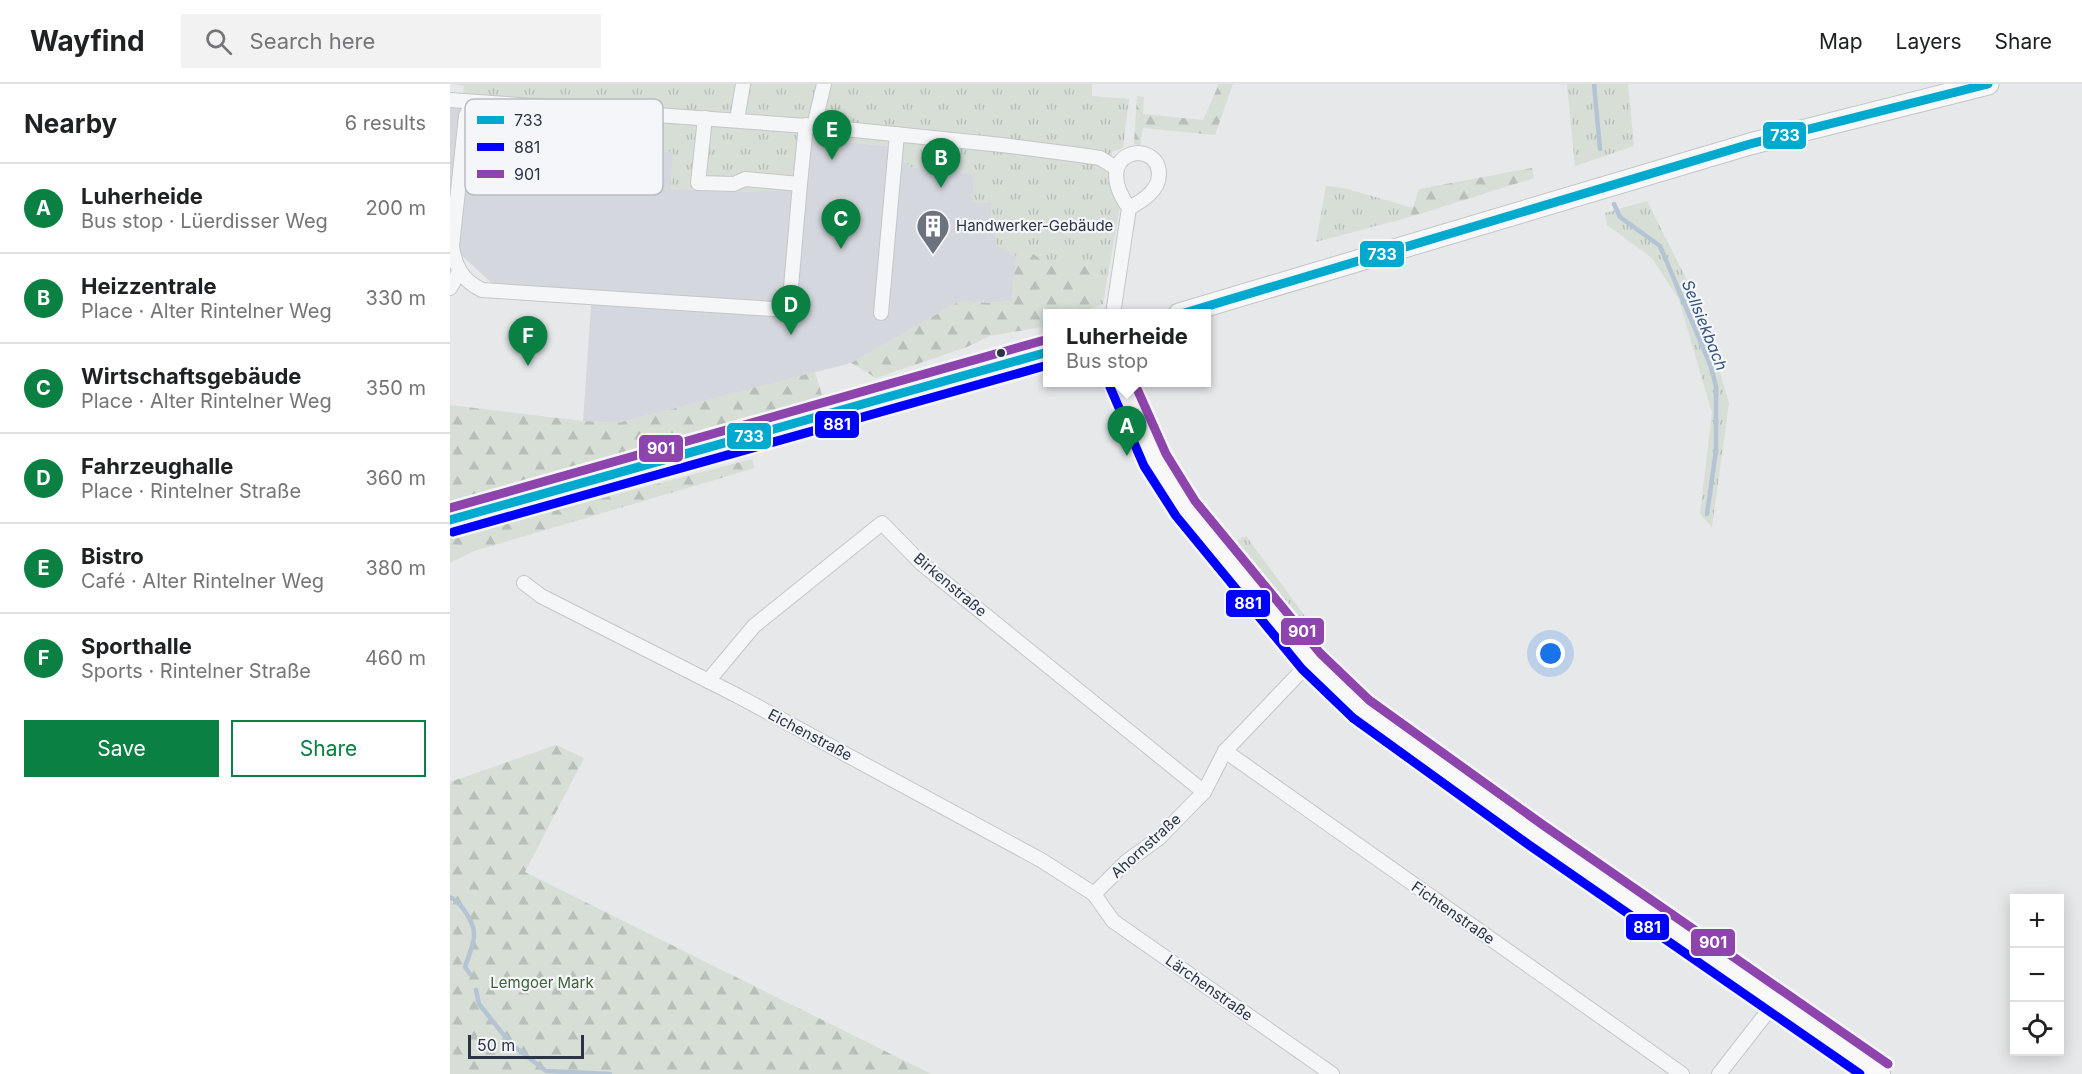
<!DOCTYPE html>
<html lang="en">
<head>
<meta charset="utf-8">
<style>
	body { margin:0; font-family:Inter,sans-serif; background:#f2f2f2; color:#202124 }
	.controls { position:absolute; right:18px; bottom:18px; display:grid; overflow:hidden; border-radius:0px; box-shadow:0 3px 15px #0003 }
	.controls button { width:54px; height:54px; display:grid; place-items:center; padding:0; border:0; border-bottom:2px solid #e0e0e0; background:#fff; color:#202124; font:30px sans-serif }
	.scale { position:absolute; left:18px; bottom:15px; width:116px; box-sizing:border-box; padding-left:6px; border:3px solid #2b3445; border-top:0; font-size:16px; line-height:21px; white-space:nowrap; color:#2b3445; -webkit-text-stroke:4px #f4f6f9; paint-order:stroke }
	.you { position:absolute; left:1101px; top:570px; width:21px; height:21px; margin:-15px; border:4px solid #fff; border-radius:50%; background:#1a73e8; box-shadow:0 0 0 9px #1a73e833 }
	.badge { display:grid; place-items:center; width:39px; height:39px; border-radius:50%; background:#0b8043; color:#fff; font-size:20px; font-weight:700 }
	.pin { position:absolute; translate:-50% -50px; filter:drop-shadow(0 2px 3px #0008) }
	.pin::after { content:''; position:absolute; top:32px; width:21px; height:18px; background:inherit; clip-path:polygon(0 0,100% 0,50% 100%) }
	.popup { position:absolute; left:593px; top:225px; width:168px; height:78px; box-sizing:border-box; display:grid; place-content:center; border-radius:0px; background:#fff; filter:drop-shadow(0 2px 4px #0005); font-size:20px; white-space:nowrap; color:#757577 }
	.popup b { font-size:22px; color:#202124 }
	.popup::after { content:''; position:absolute; left:50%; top:100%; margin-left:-12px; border:12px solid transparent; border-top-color:#fff }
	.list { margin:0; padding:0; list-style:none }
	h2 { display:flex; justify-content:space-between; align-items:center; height:78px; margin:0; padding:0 24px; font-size:26px }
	h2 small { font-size:20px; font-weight:400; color:#757577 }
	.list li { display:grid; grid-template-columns:39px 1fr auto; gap:18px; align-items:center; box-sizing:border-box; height:90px; padding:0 24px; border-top:2px solid #e0e0e0 }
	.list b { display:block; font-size:22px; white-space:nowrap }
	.list p { margin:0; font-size:20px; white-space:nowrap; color:#757577 }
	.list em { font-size:20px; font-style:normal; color:#757577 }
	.actions { display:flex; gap:12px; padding:18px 24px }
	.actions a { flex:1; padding:14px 0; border:2px solid #0b8043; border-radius:0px; text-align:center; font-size:21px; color:#0b8043 }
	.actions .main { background:#0b8043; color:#fff }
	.icon { flex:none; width:33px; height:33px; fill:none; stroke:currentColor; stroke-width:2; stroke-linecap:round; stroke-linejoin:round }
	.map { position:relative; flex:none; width:1632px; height:990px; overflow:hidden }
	header { display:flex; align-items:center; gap:36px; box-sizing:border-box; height:84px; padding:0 30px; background:#fff; border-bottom:2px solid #e0e0e0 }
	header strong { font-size:28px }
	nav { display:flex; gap:33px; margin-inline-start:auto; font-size:21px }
	.search { width:420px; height:54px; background:#f2f2f2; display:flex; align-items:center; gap:15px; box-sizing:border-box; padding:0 21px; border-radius:0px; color:#757577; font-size:22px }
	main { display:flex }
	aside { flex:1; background:#fff }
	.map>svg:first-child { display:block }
	.built { fill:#d4d7dd }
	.grass { fill:url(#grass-tufts) }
	.forest { fill:url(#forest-firs) }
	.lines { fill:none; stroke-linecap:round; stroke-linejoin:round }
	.stream { stroke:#b4c4d5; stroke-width:4.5 }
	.street-casing { stroke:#c4c6c8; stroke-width:16 }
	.secondary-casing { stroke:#c4c6c8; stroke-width:20 }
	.primary-casing { stroke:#c2c5c8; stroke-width:23 }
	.street { stroke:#f5f6f7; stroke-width:14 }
	.secondary { stroke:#f8f8f8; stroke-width:18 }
	.primary { stroke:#f8f8f8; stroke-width:21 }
	.bus-1-casing { stroke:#f4f6f9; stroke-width:14 }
	.bus-2-casing { stroke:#f4f6f9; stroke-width:14 }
	.bus-3-casing { stroke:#f4f6f9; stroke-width:14 }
	.bus-1 { stroke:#00a9ce; stroke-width:9 }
	.bus-2 { stroke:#00f; stroke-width:9 }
	.bus-3 { stroke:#8e44ad; stroke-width:9 }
	.bus-dot { fill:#2b3445; stroke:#f4f6f9; stroke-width:2 }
	.labels { text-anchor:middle; stroke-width:4.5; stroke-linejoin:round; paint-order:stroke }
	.poi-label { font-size:15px; fill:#2b3445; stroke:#f4f6f9; text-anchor:start }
	.street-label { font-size:15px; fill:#2b3445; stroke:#f4f6f9 }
	.park-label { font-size:15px; fill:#3f6138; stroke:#f4f6f9 }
	.water-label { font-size:16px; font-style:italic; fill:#34527a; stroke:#f4f6f9 }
	.key { fill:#f4f6f9; stroke:#b8bcc3; stroke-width:1.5 }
	.key-label { font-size:16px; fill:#2b3445 }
	.line-badge { stroke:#f4f6f9; stroke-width:2 }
	.badge-label { font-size:16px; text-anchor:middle; font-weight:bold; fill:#fff }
</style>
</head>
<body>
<header>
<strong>Wayfind</strong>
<div class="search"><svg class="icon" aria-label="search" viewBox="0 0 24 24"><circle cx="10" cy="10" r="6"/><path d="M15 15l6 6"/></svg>Search here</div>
<nav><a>Map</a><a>Layers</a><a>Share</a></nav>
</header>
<main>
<aside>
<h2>Nearby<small>6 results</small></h2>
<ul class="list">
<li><span class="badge">A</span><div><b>Luherheide</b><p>Bus stop · Lüerdisser Weg</p></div><em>200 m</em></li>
<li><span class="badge">B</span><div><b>Heizzentrale</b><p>Place · Alter Rintelner Weg</p></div><em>330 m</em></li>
<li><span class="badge">C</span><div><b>Wirtschaftsgebäude</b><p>Place · Alter Rintelner Weg</p></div><em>350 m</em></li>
<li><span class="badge">D</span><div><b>Fahrzeughalle</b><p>Place · Rintelner Straße</p></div><em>360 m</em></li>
<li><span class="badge">E</span><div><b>Bistro</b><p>Café · Alter Rintelner Weg</p></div><em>380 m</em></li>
<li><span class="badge">F</span><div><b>Sporthalle</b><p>Sports · Rintelner Straße</p></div><em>460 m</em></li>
</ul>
<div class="actions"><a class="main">Save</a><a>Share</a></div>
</aside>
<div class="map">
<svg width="1632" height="990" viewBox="0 0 1632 990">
	<defs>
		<pattern id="grass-tufts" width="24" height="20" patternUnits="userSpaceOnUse" patternTransform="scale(1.5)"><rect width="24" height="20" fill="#d6ded6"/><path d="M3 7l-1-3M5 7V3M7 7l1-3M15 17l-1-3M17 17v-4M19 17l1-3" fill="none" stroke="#b8bfb9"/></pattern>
		<pattern id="forest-firs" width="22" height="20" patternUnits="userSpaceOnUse" patternTransform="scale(1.5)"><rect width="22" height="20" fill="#d6ded6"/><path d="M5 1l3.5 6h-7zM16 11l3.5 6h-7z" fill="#b8bfb9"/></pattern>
	</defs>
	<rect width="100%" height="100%" fill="#e6e8ea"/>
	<g class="built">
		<path d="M 0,19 L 12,20 L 0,130 Z"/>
		<path d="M 349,54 L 438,62 L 460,83 L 525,90 L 541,119 L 541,140 L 566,172 L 562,217 L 539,219 L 510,217 L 401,279 L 168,339 L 133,337 L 142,208 L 45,202 L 9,169 L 15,80 L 185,96 L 187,65 L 223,68 L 221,105 L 281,108 L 342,106 Z"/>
	</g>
	<g class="grass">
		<path d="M 2,0 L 642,0 L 642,12 L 679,15 L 673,64 L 662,68 L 661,96 L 670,122 L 653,220 L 641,224 L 562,217 L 566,172 L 545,161 L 545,144 L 541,140 L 541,119 L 522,119 L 524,90 L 460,83 L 438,62 L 349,54 L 342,106 L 281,108 L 220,105 L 223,68 L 187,65 L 185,96 L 5,80 L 14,2 Z"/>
		<path d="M 1117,0 L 1178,0 L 1184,62 L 1125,82 Z"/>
		<path d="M 876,102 L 894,104 L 963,124 L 960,133 L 866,158 Z"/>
		<path d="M 1197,117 L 1251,224 L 1279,319 L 1262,443 L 1250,430 L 1262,329 L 1229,216 L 1202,174 L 1157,141 L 1155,129 Z"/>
		<path d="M 796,452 L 874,558 L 863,564 L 780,460 Z"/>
	</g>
	<g class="forest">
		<path d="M 769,0 L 783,0 L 765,51 L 693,44 L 690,61 L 684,60 L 687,12 L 694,13 L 693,30 L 753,36 Z"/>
		<path d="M 1082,84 L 1084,94 L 960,133 L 969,105 Z"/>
		<path d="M 572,162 L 597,180 L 645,183 L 641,224 L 632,229 L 598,230 L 597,242 L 540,252 L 517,263 L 426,294 L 401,279 L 510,217 L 539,219 L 562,217 L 566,172 Z"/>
		<path d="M 365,288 L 378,330 L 0,427 L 0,321 L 133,337 L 168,339 Z"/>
		<path d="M 302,375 L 305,384 L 24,467 L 0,479 L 0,454 Z"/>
		<path d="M 106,661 L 134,674 L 75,788 L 481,990 L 0,990 L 0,698 Z"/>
	</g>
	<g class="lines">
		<g class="stream">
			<path d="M 1144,0 L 1150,65"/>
			<path d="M 1164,120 L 1170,133 L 1210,162 L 1260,280 L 1266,302 L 1266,366 L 1257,430"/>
			<path d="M 0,813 C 11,818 23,837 24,849 C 25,859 18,873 15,883 L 20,890"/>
			<path d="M 26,906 L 29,920 L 61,960 L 96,987 L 160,990"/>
		</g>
		<defs>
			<g id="street">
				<path d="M 0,16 L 385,44 L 552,61 L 630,71 L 650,74 L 666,84"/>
				<path d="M 23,18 L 16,32 L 2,162 C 5,183 12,196 32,206 L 339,226 L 350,100"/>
				<path d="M 255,34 L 248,99 L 284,100 L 295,95 L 350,100 L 356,41"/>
				<path d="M 287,36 L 293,0"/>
				<path d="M 364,42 L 374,0"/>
				<path d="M 0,204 L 9,188"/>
				<path d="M 431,229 L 447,50"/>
				<path d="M 663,230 L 679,124 C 638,66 708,53 709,90 C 709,107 692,117 679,124"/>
				<path d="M 74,499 L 91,512 L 288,612 L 591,776 L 644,810 L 663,837 L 882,990"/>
				<path d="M 258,597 L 304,542 L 432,439 L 472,480 L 754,708"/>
				<path d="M 775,667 L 1232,990"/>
				<path d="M 644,810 L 676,778 L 709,754 L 754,708 L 775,667 L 861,577"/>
				<path d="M 1269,990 L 1326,917"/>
			</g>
			<path id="secondary" d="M 671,298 L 705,376 L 735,424 L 861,577 L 911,625 L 1086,751 L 1431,990"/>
			<g id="primary">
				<path d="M 729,230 L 1300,60 L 1538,0"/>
				<path d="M 0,436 L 598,268"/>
			</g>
		</defs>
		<use href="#street" class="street-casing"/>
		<use href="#secondary" class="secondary-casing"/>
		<use href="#primary" class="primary-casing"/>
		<use href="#street" class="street"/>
		<use href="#secondary" class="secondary"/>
		<use href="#primary" class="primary"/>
		<defs>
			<g id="bus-1">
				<path d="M 731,230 L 1300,60 L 1538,0"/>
				<path d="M 0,436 L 598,268"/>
			</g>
			<g id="bus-2">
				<path d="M 660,303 L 694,382 L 726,432 L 852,585 L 903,634 L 1079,761 L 1410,990"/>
				<path d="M 3,448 L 598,281"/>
			</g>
			<g id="bus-3">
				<path d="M 684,298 L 716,370 L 745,417 L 870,569 L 919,616 L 1093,741 L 1438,980"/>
				<path d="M 0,424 L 595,256"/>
			</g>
		</defs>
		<use href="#bus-1" class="bus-1-casing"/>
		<use href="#bus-2" class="bus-2-casing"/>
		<use href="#bus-3" class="bus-3-casing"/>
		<use href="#bus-1" class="bus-1"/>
		<use href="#bus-2" class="bus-2"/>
		<use href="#bus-3" class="bus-3"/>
	</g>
	<defs>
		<symbol id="building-pin" viewBox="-11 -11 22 30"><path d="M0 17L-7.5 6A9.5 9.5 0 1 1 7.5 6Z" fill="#6c737f" stroke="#f4f6f9"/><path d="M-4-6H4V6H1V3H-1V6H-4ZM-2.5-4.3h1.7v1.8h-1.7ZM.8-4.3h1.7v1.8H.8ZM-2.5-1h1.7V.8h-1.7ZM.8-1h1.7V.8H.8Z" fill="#fff"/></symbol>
	</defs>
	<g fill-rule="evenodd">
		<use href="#building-pin" x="464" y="123" width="38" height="52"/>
	</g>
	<circle class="bus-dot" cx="551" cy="269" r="5"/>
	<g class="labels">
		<g class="poi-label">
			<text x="506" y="147">Handwerker-Gebäude</text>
		</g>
		<g class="street-label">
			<text transform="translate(500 501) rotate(40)" y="5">Birkenstraße</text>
			<text transform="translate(360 651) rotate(28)" y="5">Eichenstraße</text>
			<text transform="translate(696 762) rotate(-42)" y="5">Ahornstraße</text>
			<text transform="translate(1003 829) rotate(35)" y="5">Fichtenstraße</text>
			<text transform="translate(759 904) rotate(35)" y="5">Lärchenstraße</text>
		</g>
		<g class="park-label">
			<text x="92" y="904">Lemgoer Mark</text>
		</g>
		<g class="water-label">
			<text transform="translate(1255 241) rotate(68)" y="6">Sellsiekbach</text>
		</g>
	</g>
	<rect x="15" y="15" width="198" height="96" rx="9" class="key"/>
	<rect x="27" y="32" width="27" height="8" fill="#00a9ce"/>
	<rect x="27" y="59" width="27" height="8" fill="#00f"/>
	<rect x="27" y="86" width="27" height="8" fill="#8e44ad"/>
	<g class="key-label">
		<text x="64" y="42">733</text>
		<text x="64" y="69">881</text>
		<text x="64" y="96">901</text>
	</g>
	<g class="line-badge">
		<rect x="1312" y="37" width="45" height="29" rx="6" fill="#00a9ce"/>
		<rect x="909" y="156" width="46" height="28" rx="6" fill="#00a9ce"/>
		<rect x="364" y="326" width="46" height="29" rx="6" fill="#00f"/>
		<rect x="276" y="338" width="46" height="28" rx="6" fill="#00a9ce"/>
		<rect x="188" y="350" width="46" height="29" rx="6" fill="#8e44ad"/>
		<rect x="775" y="505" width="46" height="29" rx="6" fill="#00f"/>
		<rect x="830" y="533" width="45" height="29" rx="6" fill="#8e44ad"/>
		<rect x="1175" y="829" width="45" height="28" rx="6" fill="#00f"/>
		<rect x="1240" y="844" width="46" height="29" rx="6" fill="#8e44ad"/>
	</g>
	<g class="badge-label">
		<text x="1335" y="57">733</text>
		<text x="932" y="176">733</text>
		<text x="387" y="346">881</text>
		<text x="299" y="358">733</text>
		<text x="211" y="370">901</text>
		<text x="798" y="525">881</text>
		<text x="852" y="553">901</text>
		<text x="1197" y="849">881</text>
		<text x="1263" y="864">901</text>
	</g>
</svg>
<div class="controls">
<button>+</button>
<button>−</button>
<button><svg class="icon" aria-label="locate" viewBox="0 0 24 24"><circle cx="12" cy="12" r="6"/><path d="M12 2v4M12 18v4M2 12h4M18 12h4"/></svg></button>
</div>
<div class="scale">50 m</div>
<div class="you"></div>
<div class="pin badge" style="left:677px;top:372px">A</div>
<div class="popup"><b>Luherheide</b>Bus stop</div>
<div class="pin badge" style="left:491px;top:104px">B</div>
<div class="pin badge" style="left:391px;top:165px">C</div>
<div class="pin badge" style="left:341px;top:251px">D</div>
<div class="pin badge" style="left:382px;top:76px">E</div>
<div class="pin badge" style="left:78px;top:282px">F</div>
</div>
</main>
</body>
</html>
